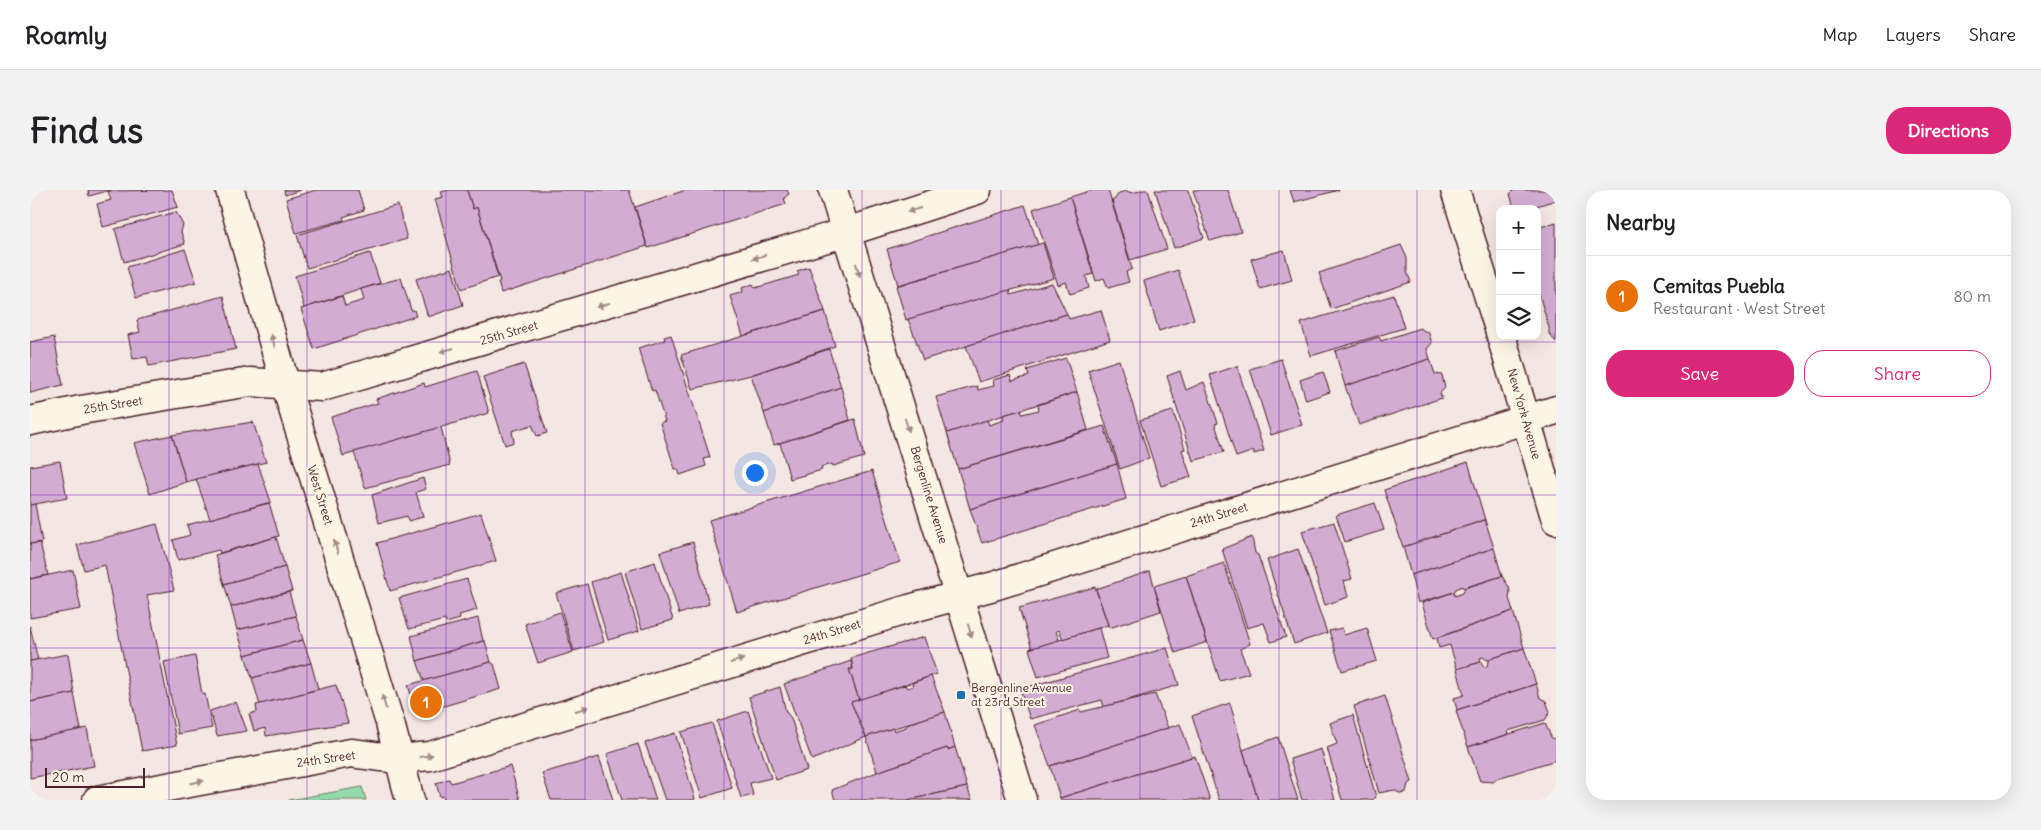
<!DOCTYPE html>
<html lang="en">
<head>
<meta charset="utf-8">
<style>
	body { margin:0; font-family:Delius,sans-serif; background:#f2f2f2; color:#202124 }
	.controls { position:absolute; right:15px; top:15px; display:grid; overflow:hidden; border-radius:10px; box-shadow:0 5px 20px #0002 }
	.controls button { width:45px; height:45px; display:grid; place-items:center; padding:0; border:0; border-bottom:1px solid #e0e0e0; background:#fff; color:#202124; font:25px sans-serif }
	.scale { position:absolute; left:15px; bottom:12px; width:100px; box-sizing:border-box; padding-left:5px; border:2px solid #4a1f2b; border-top:0; font-size:14px; line-height:18px; white-space:nowrap; color:#4a1f2b; -webkit-text-stroke:4px #fcf5e5; paint-order:stroke }
	.you { position:absolute; left:724px; top:282px; width:18px; height:18px; margin:-12px; border:4px solid #fff; border-radius:50%; background:#1a73e8; box-shadow:0 0 0 8px #1a73e833 }
	.badge { display:grid; place-items:center; width:32px; height:32px; border-radius:50%; background:#db2777; color:#fff; font-size:16px; font-weight:700 }
	.pin { position:absolute; translate:-50% -50%; border:2px solid #fff; box-shadow:0 1px 5px #0006 }
	.list { margin:0; padding:0; list-style:none }
	h2 { display:flex; justify-content:space-between; align-items:center; height:65px; margin:0; padding:0 20px; font-size:21px }
	h2 small { font-size:16px; font-weight:400; color:#757577 }
	.list li { display:grid; grid-template-columns:32px 1fr auto; gap:15px; align-items:center; box-sizing:border-box; height:80px; padding:0 20px; border-top:1px solid #e0e0e0 }
	.list b { display:block; font-size:19px; white-space:nowrap }
	.list p { margin:0; font-size:16px; white-space:nowrap; color:#757577 }
	.list em { font-size:16px; font-style:normal; color:#757577 }
	.actions { display:flex; gap:10px; padding:15px 20px }
	.actions a { flex:1; padding:11px 0; border:1px solid #db2777; border-radius:20px; text-align:center; font-size:18px; color:#db2777 }
	.actions .main { background:#db2777; color:#fff }
	.icon { flex:none; width:28px; height:28px; fill:none; stroke:currentColor; stroke-width:2; stroke-linecap:round; stroke-linejoin:round }
	.map { position:relative; flex:none; width:1526px; height:610px; overflow:hidden; border-radius:20px }
	header { display:flex; align-items:center; gap:30px; box-sizing:border-box; height:70px; padding:0 25px; background:#fff; border-bottom:1px solid #e0e0e0 }
	header strong { font-size:24px }
	nav { display:flex; gap:28px; margin-inline-start:auto; font-size:18px }
	.intro { display:flex; align-items:center; justify-content:space-between; box-sizing:border-box; height:120px; padding:0 30px }
	h1 { margin:0; font-size:35px }
	.button { padding:12px 22px; border-radius:20px; background:#db2777; color:#fff; font-size:18px; font-weight:700 }
	main { display:flex; gap:30px; padding:0 30px }
	aside { flex:1; background:#fff; border-radius:20px; box-shadow:0 5px 20px #0002 }
	.map>svg:first-child { display:block }
	.green { fill:#93dbaa; stroke:#6e7d6a }
	.building { fill:#d3acd4; stroke:#4a1f2b }
	.lines { fill:none; stroke-linecap:round; stroke-linejoin:round }
	.minor-casing { stroke:#4a1f2b; stroke-width:31 }
	.tertiary-casing { stroke:#4a1f2b; stroke-width:31 }
	.minor { stroke:#fcf5e5; stroke-width:28 }
	.tertiary { stroke:#fcf5e5; stroke-width:28 }
	.oneway { fill:#a38a88 }
	.grid { fill:none; stroke:#7b2cbf; stroke-width:1; stroke-opacity:0.55 }
	.poi-dot { fill:#1f6fb2; stroke:#fcf5e5; stroke-width:2 }
	.labels { text-anchor:middle; stroke-width:4; stroke-linejoin:round; paint-order:stroke }
	.street-label { font-size:12px; fill:#4a1f2b; stroke:#fcf5e5 }
	.poi-label { font-size:12px; fill:#4a1f2b; stroke:#fcf5e5; text-anchor:start }
</style>
</head>
<body>
<header>
<strong>Roamly</strong>
<nav><a>Map</a><a>Layers</a><a>Share</a></nav>
</header>
<div class="intro"><h1>Find us</h1><a class="button">Directions</a></div>
<main>
<div class="map">
<svg width="1526" height="610" viewBox="0 0 1526 610">
	<rect width="100%" height="100%" fill="#f4e6e2"/>
	<filter id="ink" filterUnits="userSpaceOnUse"><feTurbulence type="fractalNoise" baseFrequency=".02" numOctaves="2"/><feDisplacementMap in="SourceGraphic" scale="10" xChannelSelector="R" yChannelSelector="G"/><feConvolveMatrix kernelMatrix="1 2 1 2 8 2 1 2 1" color-interpolation-filters="sRGB"/></filter>
	<g filter="url(#ink)">
		<path class="green" d="M 332,597 L 336,610 L 259,610 Z"/>
		<g class="building">
			<path d="M 58,0 L 81,0 L 59,6 Z"/>
			<path d="M 142,0 L 148,17 L 73,37 L 67,14 L 81,10 L 78,1 Z"/>
			<path d="M 254,0 L 271,0 L 255,5 Z"/>
			<path d="M 286,0 L 328,0 L 334,20 L 313,27 L 314,30 L 266,43 L 256,9 Z"/>
			<path d="M 419,0 L 437,0 L 443,19 L 447,17 L 468,87 L 431,99 L 405,9 L 413,7 L 411,2 Z"/>
			<path d="M 437,0 L 599,0 L 617,56 L 471,103 L 468,92 L 470,91 L 447,17 L 443,19 Z"/>
			<path d="M 656,0 L 757,0 L 759,4 L 754,8 L 756,14 L 618,58 L 605,17 Z"/>
			<path d="M 1063,0 L 1078,0 L 1102,79 L 1096,82 L 1099,92 L 1078,98 L 1074,88 L 1066,91 L 1040,7 Z"/>
			<path d="M 1113,0 L 1118,0 L 1137,59 L 1100,70 L 1082,11 L 1085,9 L 1089,3 L 1096,1 L 1102,3 Z"/>
			<path d="M 1125,0 L 1158,0 L 1174,48 L 1144,58 Z"/>
			<path d="M 1163,0 L 1198,0 L 1211,42 L 1180,51 Z"/>
			<path d="M 1260,0 L 1309,0 L 1264,12 Z"/>
			<path d="M 1484,0 L 1526,0 L 1526,10 L 1497,19 L 1484,18 L 1480,4 Z"/>
			<path d="M 1040,7 L 1063,84 L 1056,86 L 1059,98 L 1040,104 L 1036,92 L 1028,95 L 1003,19 Z"/>
			<path d="M 368,15 L 377,49 L 277,78 L 267,45 Z"/>
			<path d="M 995,15 L 1008,55 L 868,95 L 857,59 Z"/>
			<path d="M 146,22 L 153,35 L 151,42 L 155,54 L 94,72 L 85,39 Z"/>
			<path d="M 1526,32 L 1526,152 L 1519,144 L 1519,138 L 1507,97 L 1507,38 Z"/>
			<path d="M 1013,53 L 1024,88 L 876,130 L 866,96 Z"/>
			<path d="M 1371,55 L 1377,68 L 1377,82 L 1381,92 L 1301,119 L 1289,83 Z"/>
			<path d="M 155,59 L 166,92 L 106,108 L 97,77 Z"/>
			<path d="M 1254,60 L 1262,90 L 1230,99 L 1221,69 Z"/>
			<path d="M 340,63 L 350,93 L 274,118 L 265,86 Z"/>
			<path d="M 779,77 L 795,121 L 713,146 L 700,106 L 713,102 L 712,98 L 723,94 L 725,98 L 769,85 L 767,81 Z"/>
			<path d="M 422,78 L 433,115 L 398,127 L 386,89 Z"/>
			<path d="M 1148,80 L 1164,129 L 1129,141 L 1114,91 Z"/>
			<path d="M 371,88 L 381,120 L 384,120 L 386,126 L 284,159 L 271,119 L 312,106 L 315,116 L 334,110 L 331,99 Z"/>
			<path d="M 1022,93 L 1037,124 L 893,170 L 878,129 L 980,100 L 981,105 Z"/>
			<path d="M 1364,105 L 1374,138 L 1281,166 L 1271,133 Z"/>
			<path d="M 193,106 L 206,159 L 119,176 L 117,167 L 103,169 L 98,145 L 110,142 L 107,130 Z"/>
			<path d="M 1071,120 L 1080,150 L 949,192 L 936,156 L 1037,124 L 1039,129 Z"/>
			<path d="M 795,121 L 805,156 L 721,185 L 662,199 L 651,165 Z"/>
			<path d="M 1390,138 L 1396,142 L 1398,141 L 1402,153 L 1397,159 L 1400,169 L 1315,196 L 1305,161 L 1349,147 L 1351,151 Z"/>
			<path d="M 641,145 L 680,267 L 674,269 L 676,276 L 650,285 L 648,279 L 645,279 L 630,233 L 635,231 L 625,200 L 622,201 L 608,158 L 635,150 L 634,147 Z"/>
			<path d="M 24,147 L 33,195 L 0,203 L 0,152 Z"/>
			<path d="M 799,159 L 811,197 L 734,223 L 721,185 Z"/>
			<path d="M 1036,168 L 1047,202 L 917,243 L 906,207 L 947,196 L 948,200 L 964,196 L 963,190 L 980,185 L 982,191 L 999,186 L 997,180 Z"/>
			<path d="M 1251,169 L 1272,235 L 1241,245 L 1220,179 Z"/>
			<path d="M 1400,169 L 1405,184 L 1412,185 L 1415,198 L 1410,203 L 1412,208 L 1329,235 L 1315,196 Z"/>
			<path d="M 1089,170 L 1119,268 L 1090,279 L 1058,180 Z"/>
			<path d="M 494,174 L 517,243 L 507,246 L 502,235 L 482,241 L 484,252 L 475,255 L 453,187 Z"/>
			<path d="M 1207,176 L 1234,261 L 1224,264 L 1224,261 L 1206,267 L 1180,185 Z"/>
			<path d="M 447,181 L 459,223 L 313,266 L 301,227 L 348,213 L 346,209 L 394,193 L 395,197 Z"/>
			<path d="M 1150,181 L 1156,200 L 1174,192 L 1188,233 L 1185,234 L 1194,262 L 1163,271 L 1137,186 Z"/>
			<path d="M 1293,182 L 1300,202 L 1276,210 L 1270,190 Z"/>
			<path d="M 811,197 L 820,230 L 744,255 L 734,223 Z"/>
			<path d="M 1047,202 L 1058,240 L 928,279 L 917,243 L 957,230 L 959,235 L 974,230 L 973,225 L 991,220 L 992,224 L 1009,220 L 1008,215 Z"/>
			<path d="M 1143,221 L 1155,259 L 1152,260 L 1161,287 L 1131,296 L 1110,230 Z"/>
			<path d="M 825,229 L 834,267 L 803,276 L 802,274 L 791,277 L 792,280 L 760,289 L 750,253 Z"/>
			<path d="M 223,232 L 236,272 L 156,292 L 142,245 Z"/>
			<path d="M 1074,236 L 1087,274 L 940,319 L 928,279 Z"/>
			<path d="M 411,237 L 420,275 L 335,298 L 324,262 Z"/>
			<path d="M 142,245 L 156,292 L 120,304 L 104,253 Z"/>
			<path d="M 30,271 L 37,308 L 0,315 L 0,276 Z"/>
			<path d="M 1438,272 L 1455,330 L 1373,357 L 1354,300 Z"/>
			<path d="M 228,274 L 241,312 L 180,329 L 166,289 Z"/>
			<path d="M 1087,274 L 1096,309 L 952,353 L 940,319 Z"/>
			<path d="M 842,281 L 870,372 L 707,422 L 679,330 Z"/>
			<path d="M 393,288 L 396,299 L 386,302 L 393,327 L 378,331 L 377,326 L 349,333 L 342,305 Z"/>
			<path d="M 239,313 L 249,346 L 190,363 L 189,360 L 148,370 L 143,350 L 160,345 L 157,335 Z"/>
			<path d="M 1345,313 L 1354,340 L 1315,352 L 1306,325 Z"/>
			<path d="M 5,314 L 12,352 L 0,354 L 0,315 Z"/>
			<path d="M 451,323 L 466,371 L 360,401 L 347,353 Z"/>
			<path d="M 1455,330 L 1464,358 L 1381,385 L 1373,357 Z"/>
			<path d="M 1304,332 L 1322,389 L 1314,391 L 1318,407 L 1295,415 L 1272,341 Z"/>
			<path d="M 127,334 L 144,400 L 117,405 L 147,555 L 112,561 L 75,375 L 54,380 L 47,355 Z"/>
			<path d="M 246,347 L 255,377 L 194,394 L 185,365 Z"/>
			<path d="M 1222,347 L 1225,363 L 1228,365 L 1256,447 L 1241,452 L 1234,433 L 1217,438 L 1192,359 Z"/>
			<path d="M 663,352 L 679,414 L 649,424 L 630,362 Z"/>
			<path d="M 10,353 L 18,385 L 0,389 L 0,354 Z"/>
			<path d="M 1464,358 L 1472,386 L 1433,398 L 1432,396 L 1426,399 L 1424,402 L 1388,413 L 1381,385 Z"/>
			<path d="M 1268,359 L 1297,443 L 1264,454 L 1237,370 Z"/>
			<path d="M 625,372 L 643,430 L 612,439 L 595,382 Z"/>
			<path d="M 1194,373 L 1220,454 L 1210,459 L 1219,483 L 1190,491 L 1156,386 Z"/>
			<path d="M 255,377 L 262,401 L 201,417 L 194,394 Z"/>
			<path d="M 43,380 L 51,419 L 0,428 L 0,389 Z"/>
			<path d="M 1120,381 L 1131,421 L 1079,438 L 1066,399 Z"/>
			<path d="M 591,382 L 609,441 L 578,450 L 561,392 Z"/>
			<path d="M 1156,386 L 1177,452 L 1145,463 L 1124,396 Z"/>
			<path d="M 1472,386 L 1479,397 L 1480,403 L 1479,408 L 1483,421 L 1403,449 L 1392,413 L 1424,402 L 1425,406 L 1433,403 L 1435,398 Z"/>
			<path d="M 437,389 L 447,420 L 429,425 L 430,429 L 416,433 L 415,430 L 379,439 L 369,408 Z"/>
			<path d="M 557,394 L 574,452 L 544,461 L 526,403 Z"/>
			<path d="M 1065,397 L 1078,435 L 1033,449 L 1029,440 L 1026,441 L 1029,450 L 1002,459 L 989,418 Z"/>
			<path d="M 259,402 L 266,426 L 207,440 L 201,417 Z"/>
			<path d="M 1483,421 L 1494,458 L 1457,470 L 1453,467 L 1450,468 L 1451,472 L 1427,479 L 1420,455 L 1409,458 L 1407,448 Z"/>
			<path d="M 530,422 L 543,462 L 508,473 L 495,434 Z"/>
			<path d="M 266,426 L 273,450 L 215,465 L 207,440 Z"/>
			<path d="M 448,428 L 453,451 L 387,471 L 381,446 Z"/>
			<path d="M 0,436 L 8,470 L 0,471 Z"/>
			<path d="M 1069,438 L 1077,468 L 1008,487 L 999,459 Z"/>
			<path d="M 1312,438 L 1314,445 L 1337,438 L 1347,471 L 1312,481 L 1299,441 Z"/>
			<path d="M 894,447 L 907,484 L 829,510 L 819,479 L 823,479 L 821,468 Z"/>
			<path d="M 273,450 L 281,473 L 222,488 L 215,465 Z"/>
			<path d="M 453,451 L 455,451 L 461,472 L 394,491 L 387,471 Z"/>
			<path d="M 1137,458 L 1149,495 L 1074,517 L 1072,510 L 1000,529 L 990,499 Z"/>
			<path d="M 1494,458 L 1506,494 L 1427,520 L 1424,508 L 1434,505 L 1427,479 L 1451,472 L 1454,477 L 1457,476 L 1460,469 Z"/>
			<path d="M 38,464 L 44,503 L 0,512 L 0,471 Z"/>
			<path d="M 165,466 L 172,504 L 175,504 L 182,538 L 148,544 L 134,472 Z"/>
			<path d="M 821,471 L 823,479 L 819,479 L 829,510 L 821,512 L 836,547 L 782,570 L 754,494 Z"/>
			<path d="M 461,472 L 463,474 L 464,474 L 471,499 L 394,522 L 385,517 L 378,495 Z"/>
			<path d="M 281,473 L 288,499 L 230,515 L 222,488 Z"/>
			<path d="M 901,486 L 915,522 L 836,547 L 821,512 L 875,495 L 877,498 L 883,496 L 882,493 Z"/>
			<path d="M 1506,494 L 1510,508 L 1516,511 L 1520,522 L 1515,530 L 1478,541 L 1479,544 L 1438,557 L 1426,521 L 1427,520 Z"/>
			<path d="M 306,495 L 318,533 L 236,546 L 235,538 L 224,541 L 219,524 L 227,522 L 226,515 Z"/>
			<path d="M 750,497 L 756,522 L 761,528 L 777,580 L 746,590 L 719,507 Z"/>
			<path d="M 44,503 L 51,540 L 0,550 L 0,512 Z"/>
			<path d="M 1125,504 L 1138,538 L 1020,576 L 1005,535 L 1050,520 L 1051,522 Z"/>
			<path d="M 1355,506 L 1382,592 L 1378,594 L 1376,602 L 1371,604 L 1364,600 L 1349,603 L 1324,516 Z"/>
			<path d="M 206,512 L 217,541 L 187,546 L 180,521 Z"/>
			<path d="M 1200,513 L 1213,560 L 1228,610 L 1189,610 L 1162,526 Z"/>
			<path d="M 718,521 L 741,588 L 720,593 L 723,605 L 711,608 L 687,531 Z"/>
			<path d="M 915,522 L 925,557 L 918,560 L 917,558 L 847,582 L 836,547 L 863,538 L 864,541 L 876,537 L 877,534 Z"/>
			<path d="M 1323,525 L 1346,607 L 1342,610 L 1312,610 L 1297,558 L 1307,554 L 1300,533 Z"/>
			<path d="M 682,533 L 702,598 L 672,608 L 651,542 Z"/>
			<path d="M 1515,533 L 1521,547 L 1526,551 L 1526,570 L 1468,588 L 1463,592 L 1450,591 L 1438,557 Z"/>
			<path d="M 1150,534 L 1162,567 L 1030,608 L 1020,576 Z"/>
			<path d="M 57,538 L 64,576 L 0,588 L 0,550 Z"/>
			<path d="M 645,543 L 665,609 L 663,610 L 635,610 L 615,553 Z"/>
			<path d="M 1248,547 L 1268,610 L 1228,610 L 1213,560 Z"/>
			<path d="M 608,554 L 626,610 L 592,610 L 577,564 Z"/>
			<path d="M 925,557 L 937,597 L 878,610 L 805,610 L 802,600 L 847,582 L 917,558 L 918,560 Z"/>
			<path d="M 1291,559 L 1305,610 L 1272,610 L 1260,569 Z"/>
			<path d="M 1165,566 L 1180,610 L 1031,610 L 1030,608 Z"/>
			<path d="M 569,567 L 583,610 L 521,610 L 512,583 Z"/>
			<path d="M 480,576 L 490,610 L 415,610 L 413,606 L 410,607 L 406,593 L 419,589 L 421,593 Z"/>
			<path d="M 937,597 L 942,610 L 878,610 Z"/>
		</g>
		<g class="lines">
			<defs>
				<g id="minor">
					<path d="M 200,0 L 255,193 L 360,533 L 380,610"/>
					<path d="M 0,231 L 51,220 L 220,192 L 292,197 L 817,42 L 947,0"/>
					<path d="M 67,610 L 321,563 L 368,569 L 400,566 L 879,419 L 964,396 L 1526,220"/>
				</g>
				<g id="tertiary">
					<path d="M 803,0 L 992,610"/>
					<path d="M 1425,0 L 1470,142"/>
					<path d="M 1471,146 L 1526,330"/>
				</g>
			</defs>
			<use href="#minor" class="minor-casing"/>
			<use href="#tertiary" class="tertiary-casing"/>
			<use href="#minor" class="minor"/>
			<use href="#tertiary" class="tertiary"/>
		</g>
		<defs><path id="oneway-solid" d="M-6-.8H1V-3.2L6.5 0L1 3.2V.8H-6Z" transform="scale(1.25)"/></defs>
		<g class="oneway">
			<use href="#oneway-solid" transform="translate(884 20) rotate(163)"/>
			<use href="#oneway-solid" transform="translate(729 67) rotate(163)"/>
			<use href="#oneway-solid" transform="translate(828 80) rotate(73)"/>
			<use href="#oneway-solid" transform="translate(573 115) rotate(163)"/>
			<use href="#oneway-solid" transform="translate(243 151) rotate(-106)"/>
			<use href="#oneway-solid" transform="translate(417 160) rotate(164)"/>
			<use href="#oneway-solid" transform="translate(877 235) rotate(73)"/>
			<use href="#oneway-solid" transform="translate(306 357) rotate(-107)"/>
			<use href="#oneway-solid" transform="translate(940 441) rotate(73)"/>
			<use href="#oneway-solid" transform="translate(707 471) rotate(-17)"/>
			<use href="#oneway-solid" transform="translate(354 512) rotate(-107)"/>
			<use href="#oneway-solid" transform="translate(552 519) rotate(-17)"/>
			<use href="#oneway-solid" transform="translate(396 566) rotate(-9)"/>
			<use href="#oneway-solid" transform="translate(167 592) rotate(-11)"/>
		</g>
	</g>
	<path class="grid" d="M 139,0 L 139,610M 277,0 L 277,610M 416,0 L 416,610M 555,0 L 555,610M 694,0 L 694,610M 832,0 L 832,610M 971,0 L 971,610M 1110,0 L 1110,610M 1249,0 L 1249,610M 1387,0 L 1387,610M 0,152 L 1526,152M 0,305 L 1526,305M 0,458 L 1526,458"/>
	<rect class="poi-dot" x="926" y="500" width="10" height="10" rx="2.5"/>
	<g class="labels">
		<g class="street-label">
			<text transform="translate(479 143) rotate(-16)" y="4">25th Street</text>
			<text transform="translate(83 215) rotate(-9)" y="4">25th Street</text>
			<text transform="translate(1494 224) rotate(74)" y="4">New York Avenue</text>
			<text transform="translate(290 305) rotate(73)" y="4">West Street</text>
			<text transform="translate(899 305) rotate(73)" y="4">Bergenline Avenue</text>
			<text transform="translate(1189 325) rotate(-17)" y="4">24th Street</text>
			<text transform="translate(802 442) rotate(-17)" y="4">24th Street</text>
			<text transform="translate(296 569) rotate(-8)" y="4">24th Street</text>
		</g>
		<g class="poi-label">
			<text x="941" y="502">Bergenline Avenue<tspan x="941" dy="14">at 23rd Street</tspan></text>
		</g>
	</g>
</svg>
<div class="controls">
<button>+</button>
<button>−</button>
<button><svg class="icon" aria-label="layers" viewBox="0 0 24 24"><path d="M12 4l9 5-9 5-9-5zM3 14l9 5 9-5"/></svg></button>
</div>
<div class="scale">20 m</div>
<div class="you"></div>
<div class="pin badge" style="left:396px;top:512px;background:#e8710a">1</div>
</div>
<aside>
<h2>Nearby<small></small></h2>
<ul class="list">
<li><span class="badge" style="background:#e8710a">1</span><div><b>Cemitas Puebla</b><p>Restaurant · West Street</p></div><em>80 m</em></li>
</ul>
<div class="actions"><a class="main">Save</a><a>Share</a></div>
</aside>
</main>
</body>
</html>
